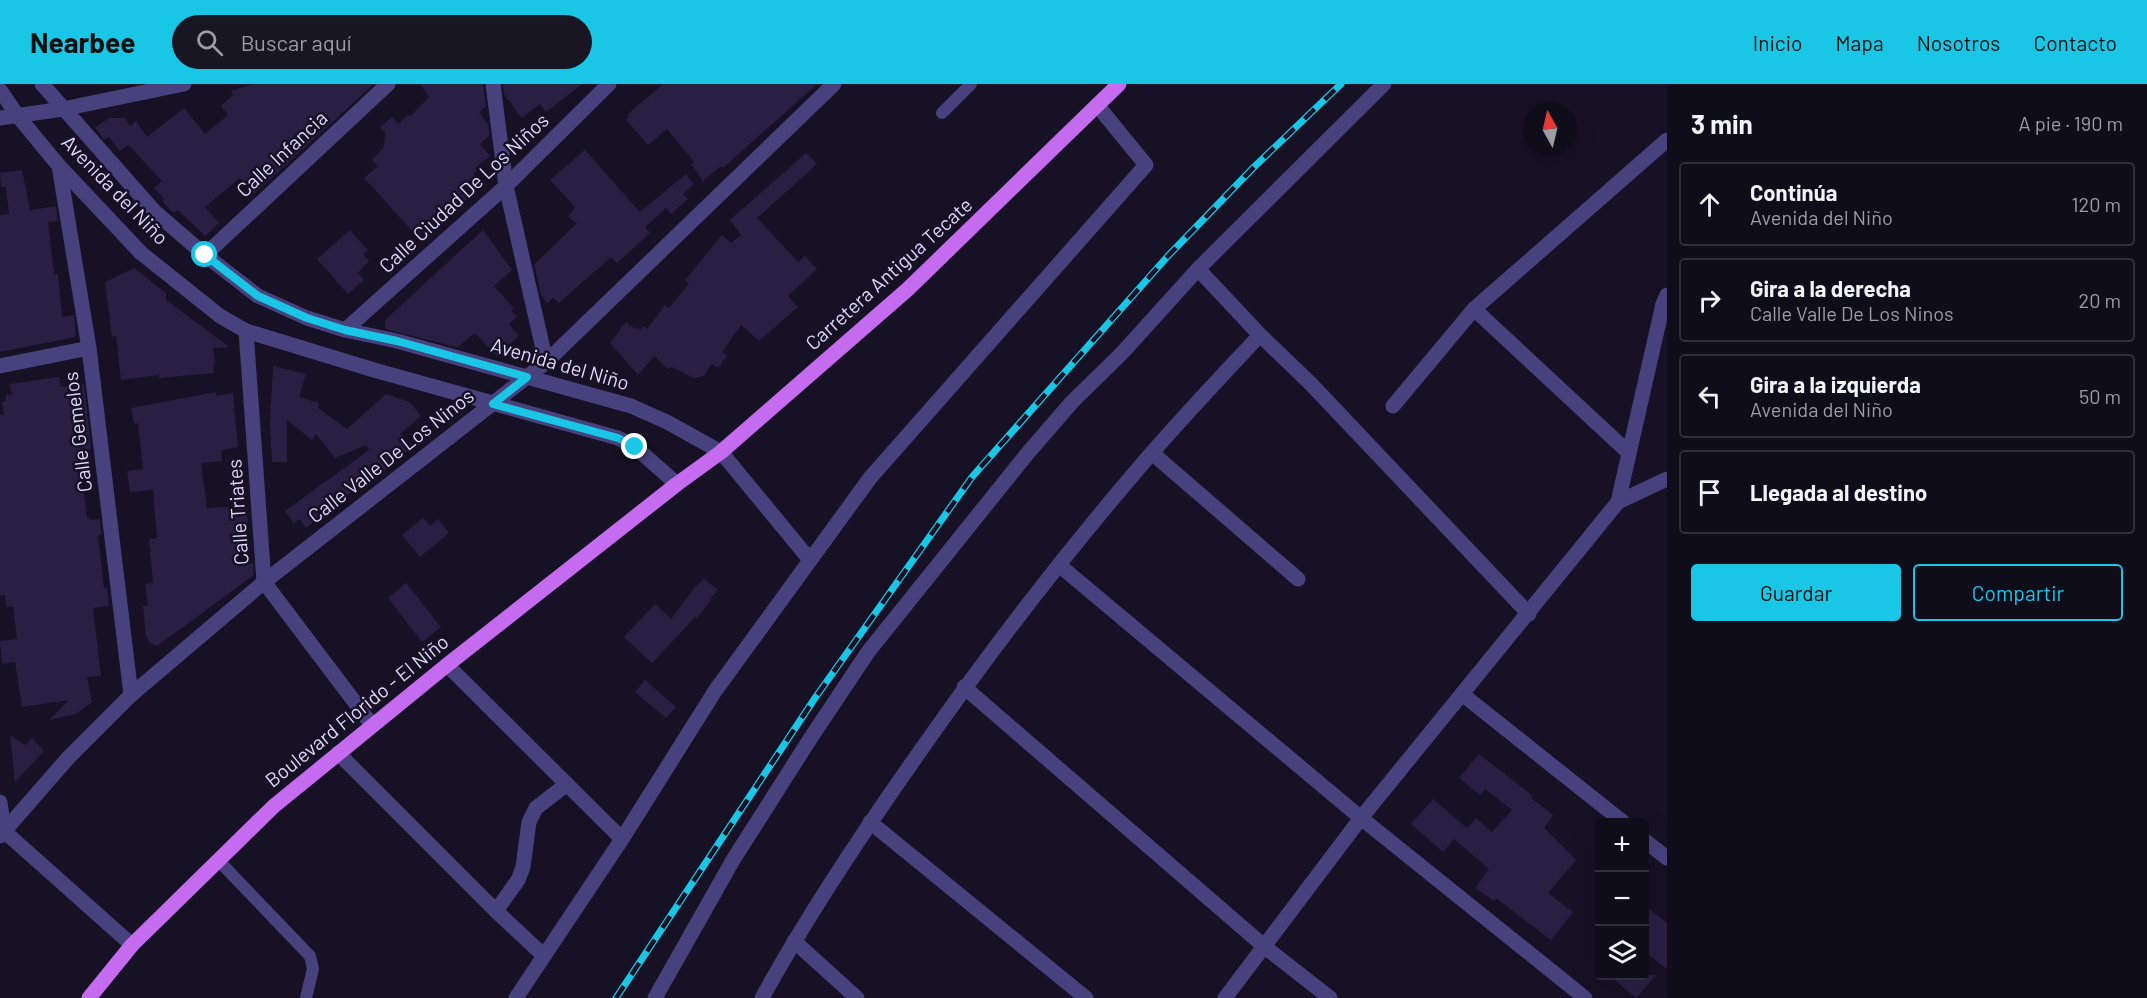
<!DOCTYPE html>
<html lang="es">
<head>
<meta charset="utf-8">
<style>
	body { margin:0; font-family:Barlow,sans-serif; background:#191624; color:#f1f3f6 }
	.controls { position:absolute; right:18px; bottom:18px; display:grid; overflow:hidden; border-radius:6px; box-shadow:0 6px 24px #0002 }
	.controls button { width:54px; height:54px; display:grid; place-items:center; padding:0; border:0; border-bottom:2px solid #302d3a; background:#100d1b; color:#f1f3f6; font:30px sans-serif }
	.compass { position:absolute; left:1523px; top:18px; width:54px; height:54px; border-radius:50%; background:#100d1b; box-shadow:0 6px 24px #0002; rotate:352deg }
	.stop { position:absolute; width:18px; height:18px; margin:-14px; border:4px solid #19c6e6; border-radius:50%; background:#fff }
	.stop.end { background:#19c6e6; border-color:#fff; box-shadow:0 2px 6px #0008 }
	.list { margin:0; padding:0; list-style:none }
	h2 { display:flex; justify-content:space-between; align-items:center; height:78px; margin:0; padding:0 24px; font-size:26px }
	h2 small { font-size:20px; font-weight:400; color:#9c9ca3 }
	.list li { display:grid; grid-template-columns:39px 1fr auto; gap:18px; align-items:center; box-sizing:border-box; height:84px; margin:0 12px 12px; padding:0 12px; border:2px solid #302d3a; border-radius:6px }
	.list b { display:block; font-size:22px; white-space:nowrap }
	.list p { margin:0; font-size:20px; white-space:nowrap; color:#9c9ca3 }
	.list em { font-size:20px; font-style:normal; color:#9c9ca3 }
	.actions { display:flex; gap:12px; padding:18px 24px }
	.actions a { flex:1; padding:14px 0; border:2px solid #19c6e6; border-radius:6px; text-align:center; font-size:21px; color:#19c6e6 }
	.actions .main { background:#19c6e6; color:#111 }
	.icon { flex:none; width:33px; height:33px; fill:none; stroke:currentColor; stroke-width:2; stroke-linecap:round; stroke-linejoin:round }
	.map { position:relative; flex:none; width:1667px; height:914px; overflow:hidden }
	header { display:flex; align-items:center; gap:36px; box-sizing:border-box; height:84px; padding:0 30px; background:#19c6e6; color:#111 }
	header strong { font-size:28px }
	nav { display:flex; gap:33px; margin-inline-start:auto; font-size:21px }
	.search { width:420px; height:54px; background:#191624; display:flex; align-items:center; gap:15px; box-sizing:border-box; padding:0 21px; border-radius:33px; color:#9c9ca3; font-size:22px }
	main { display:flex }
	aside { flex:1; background:#100d1b }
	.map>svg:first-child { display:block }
	.building { fill:#291f43 }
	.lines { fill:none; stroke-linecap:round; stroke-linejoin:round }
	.service { stroke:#47417e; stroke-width:12 }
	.minor { stroke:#47417e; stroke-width:15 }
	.primary { stroke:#c56bef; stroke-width:15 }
	.rail-casing { stroke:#19c6e6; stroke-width:7 }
	.rail { stroke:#161124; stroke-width:4.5; stroke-dasharray:14; stroke-linecap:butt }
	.route { stroke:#19c6e6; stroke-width:8 }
	.labels { text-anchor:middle; stroke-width:5; stroke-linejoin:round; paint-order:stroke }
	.street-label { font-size:20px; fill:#ded8fb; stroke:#161124 }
</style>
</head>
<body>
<header>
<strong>Nearbee</strong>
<div class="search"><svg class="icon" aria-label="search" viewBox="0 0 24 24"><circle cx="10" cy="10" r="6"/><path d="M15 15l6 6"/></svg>Buscar aquí</div>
<nav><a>Inicio</a><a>Mapa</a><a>Nosotros</a><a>Contacto</a></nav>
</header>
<main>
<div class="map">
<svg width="1667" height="914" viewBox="0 0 1667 914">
	<rect width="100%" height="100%" fill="#161124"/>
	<g class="building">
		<path d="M 254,0 L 374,0 L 254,110 L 240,94 L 205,123 L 219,139 L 205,152 L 178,126 L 174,129 L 162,117 L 164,115 L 154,104 L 162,97 L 129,61 L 119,67 L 109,53 L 104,56 L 95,43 L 110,34 L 125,34 L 130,42 L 136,37 L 147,53 L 184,24 L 205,50 L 228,31 L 221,22 L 233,11 L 231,7 Z"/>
		<path d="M 420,0 L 483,0 L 486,22 L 479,29 L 488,40 L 490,51 L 480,60 L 490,72 L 475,84 L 477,87 L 473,90 L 475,92 L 463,104 L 470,112 L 454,128 L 450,124 L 417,152 L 364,94 L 378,82 L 372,76 L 384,63 L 385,48 L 380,43 L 392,33 L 398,40 L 408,31 L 410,33 L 429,13 Z"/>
		<path d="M 503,0 L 582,0 L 546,28 L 540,20 L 522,34 L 504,10 Z"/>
		<path d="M 663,0 L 817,0 L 723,84 L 721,82 L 703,97 L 691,80 L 694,78 L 667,45 L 648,61 L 626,36 L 629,32 L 627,31 Z"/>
		<path d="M 585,66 L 640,128 L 686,90 L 694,100 L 683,110 L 688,115 L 671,130 L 666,124 L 645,143 L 650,149 L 617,179 L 611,173 L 559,219 L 553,214 L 547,219 L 541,211 L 534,181 L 577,139 L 568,133 L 575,123 L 550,96 Z"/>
		<path d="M 806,69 L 817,80 L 757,134 L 798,178 L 805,172 L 817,185 L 788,212 L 798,223 L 759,257 L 741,241 L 722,268 L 727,272 L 718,284 L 712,280 L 704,292 L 694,294 L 672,283 L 668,285 L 654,272 L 638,291 L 610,259 L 626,238 L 635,245 L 637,243 L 640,246 L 643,242 L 647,245 L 665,221 L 669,224 L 689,200 L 685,196 L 722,151 L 731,159 L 741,151 L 730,136 Z"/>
		<path d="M 22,86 L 30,126 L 56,122 L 58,137 L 48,138 L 54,190 L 58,190 L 62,233 L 74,231 L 76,253 L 0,268 L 0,131 L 9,130 L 6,103 L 1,103 L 0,89 Z"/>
		<path d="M 350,146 L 368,166 L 363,170 L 369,177 L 358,189 L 364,196 L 348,210 L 317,175 Z"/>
		<path d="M 483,146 L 512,186 L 494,202 L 514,224 L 511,226 L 517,233 L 509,240 L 519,252 L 497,272 L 475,249 L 458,263 L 456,263 L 385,245 L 385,236 Z"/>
		<path d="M 134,184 L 166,209 L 166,216 L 229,263 L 213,264 L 215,279 L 213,279 L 214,289 L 159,294 L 159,291 L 121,296 L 116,252 L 112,253 L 105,198 Z"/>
		<path d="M 273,282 L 306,290 L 299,313 L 319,319 L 318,324 L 347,345 L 386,310 L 410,318 L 421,332 L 400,350 L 412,363 L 378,392 L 376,389 L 306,444 L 300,435 L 294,439 L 285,427 L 369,366 L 366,361 L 335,374 L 316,350 L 312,356 L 287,336 L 287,378 L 272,378 L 270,340 Z"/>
		<path d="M 59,293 L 61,303 L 84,300 L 91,365 L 88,366 L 91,385 L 81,388 L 87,434 L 89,434 L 90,436 L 100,435 L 101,451 L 98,451 L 104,504 L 107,503 L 109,522 L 93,524 L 101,592 L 87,593 L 92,618 L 76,630 L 49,636 L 69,616 L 22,623 L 15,578 L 2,580 L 0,557 L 17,555 L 13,522 L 6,523 L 5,511 L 0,512 L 0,331 L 4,331 L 2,318 L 6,317 L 6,311 L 12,311 L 10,300 Z"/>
		<path d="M 216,308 L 216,312 L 233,309 L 238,363 L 221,366 L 222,377 L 201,379 L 207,424 L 246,422 L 248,439 L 234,440 L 238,482 L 253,479 L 254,491 L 157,562 L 150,559 L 146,552 L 143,522 L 148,522 L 145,500 L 153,499 L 149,455 L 157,454 L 153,406 L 130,408 L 127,387 L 143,385 L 138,339 L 134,340 L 131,324 Z"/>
		<path d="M 423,434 L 430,442 L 438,435 L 449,449 L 420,473 L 402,451 Z"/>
		<path d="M 704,495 L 718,506 L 710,514 L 712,515 L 697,534 L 695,533 L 652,579 L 624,553 L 655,520 L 671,535 L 695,503 Z"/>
		<path d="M 406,499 L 441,543 L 422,558 L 388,514 Z"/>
		<path d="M 645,596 L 676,623 L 666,634 L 635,608 Z"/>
		<path d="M 10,651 L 25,661 L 32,654 L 44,667 L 15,698 Z"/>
		<path d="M 1479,670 L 1533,712 L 1531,714 L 1553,731 L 1544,744 L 1576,776 L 1548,809 L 1573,828 L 1551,856 L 1496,814 L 1494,817 L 1475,804 L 1489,785 L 1454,755 L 1443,768 L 1411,740 L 1433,715 L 1467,744 L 1476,734 L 1492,748 L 1512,726 L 1485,705 L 1480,711 L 1459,694 Z"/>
		<path d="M 1644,821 L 1667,839 L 1667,885 L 1644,867 Z"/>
		<path d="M 1644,891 L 1656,891 L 1636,914 L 1610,892 Z"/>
	</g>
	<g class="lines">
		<g class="service">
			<path d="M 942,29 L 971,0"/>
			<path d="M 218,776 L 310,872 L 313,885 L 306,914"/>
		</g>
		<g class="minor">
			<path d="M 42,0 L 155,128 L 205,171 L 258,212 L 307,234 L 345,246 L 397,257 L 631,322 L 667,338 L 721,368 L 810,476"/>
			<path d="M 493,0 L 506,102 L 546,278"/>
			<path d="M 0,6 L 17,31 L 59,82 L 141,169 L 220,232 L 246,247 L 374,286 L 618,354 L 635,363 L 677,400"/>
			<path d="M 0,34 L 63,25 L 184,0"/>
			<path d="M 59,82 L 89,264 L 131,611"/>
			<path d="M 205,171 L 388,0"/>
			<path d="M 1198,185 L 1260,251 L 1310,299 L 1529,530"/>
			<path d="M 1474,225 L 1629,369"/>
			<path d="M 345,246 L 506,102 L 609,0"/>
			<path d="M 246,247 L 264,498 L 372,641"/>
			<path d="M 0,282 L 89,264"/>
			<path d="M 1393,322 L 1474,225 L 1667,56"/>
			<path d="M 1152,369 L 1298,495"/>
			<path d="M 1618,418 L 1667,395"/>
			<path d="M 1059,481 L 1361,734 L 1585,914"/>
			<path d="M 447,581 L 622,755"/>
			<path d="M 964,603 L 1265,863 L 1330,914"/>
			<path d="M 1462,610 L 1623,738"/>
			<path d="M 338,669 L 496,827 L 543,871"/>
			<path d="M 0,718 L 4,747 L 132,861"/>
			<path d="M 870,738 L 1086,914"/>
			<path d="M 0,752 L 68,674 L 131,611 L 264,498 L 546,278 L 834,0"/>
			<path d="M 1644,756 L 1667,774"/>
			<path d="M 496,827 L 518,796 L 523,783 L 529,738 L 536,724 L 567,700"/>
			<path d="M 794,857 L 857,914"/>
			<path d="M 516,914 L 622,755 L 715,607 L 870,394 L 1146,81 L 1097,21"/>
			<path d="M 655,914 L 733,776 L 810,655 L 868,568 L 1027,370 L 1072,318 L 1123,268 L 1198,185 L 1384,0"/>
			<path d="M 762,914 C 808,830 861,751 916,673 C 985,574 1059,477 1138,385 C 1177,339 1219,295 1260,251"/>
			<path d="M 1225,914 L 1361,734 L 1618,418 L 1663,220 L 1667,211"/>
		</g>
		<path class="primary" d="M 89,914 L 132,861 L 274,722 L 447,581 L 677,400 L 721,368 L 908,205 L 1119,0"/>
		<defs>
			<path id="rail" d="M 616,914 L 815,614 L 972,393 L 1167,173 L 1254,83 L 1341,0"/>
		</defs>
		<use href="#rail" class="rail-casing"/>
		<use href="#rail" class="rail"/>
	</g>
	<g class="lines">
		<path class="route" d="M 205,171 L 258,212 L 307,234 L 345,246 L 397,257 L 527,293 L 493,320 L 618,354 L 635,363"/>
	</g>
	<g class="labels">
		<g class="street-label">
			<text transform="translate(282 70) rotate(-43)" y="7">Calle Infancia</text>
			<text transform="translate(115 106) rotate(46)" y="7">Avenida del Niño</text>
			<text transform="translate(464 109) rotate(-43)" y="7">Calle Ciudad De Los Niños</text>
			<text transform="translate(889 190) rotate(-42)" y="7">Carretera Antigua Tecate</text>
			<text transform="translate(560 280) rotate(16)" y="7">Avenida del Niño</text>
			<text transform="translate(78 348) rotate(-97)" y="7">Calle Gemelos</text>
			<text transform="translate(391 372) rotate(-38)" y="7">Calle Valle De Los Ninos</text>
			<text transform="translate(238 428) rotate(-94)" y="7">Calle Triates</text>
			<text transform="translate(357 627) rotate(-39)" y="7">Boulevard Florido - El Niño</text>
		</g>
	</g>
</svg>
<div class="controls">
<button>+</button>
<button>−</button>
<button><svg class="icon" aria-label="layers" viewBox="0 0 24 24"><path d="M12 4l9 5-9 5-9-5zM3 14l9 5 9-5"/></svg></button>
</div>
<svg class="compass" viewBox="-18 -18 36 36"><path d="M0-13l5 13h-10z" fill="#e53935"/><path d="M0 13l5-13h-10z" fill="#9c9ca3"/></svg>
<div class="stop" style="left:205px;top:171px"></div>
<div class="stop end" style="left:635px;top:363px"></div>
</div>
<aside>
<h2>3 min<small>A pie · 190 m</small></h2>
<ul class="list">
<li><svg class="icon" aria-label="ahead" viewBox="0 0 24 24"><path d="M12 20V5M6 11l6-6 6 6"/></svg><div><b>Continúa</b><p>Avenida del Niño</p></div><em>120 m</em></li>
<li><svg class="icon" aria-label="right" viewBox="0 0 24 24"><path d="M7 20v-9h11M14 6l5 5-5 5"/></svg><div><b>Gira a la derecha</b><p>Calle Valle De Los Ninos</p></div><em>20 m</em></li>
<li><svg class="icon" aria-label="left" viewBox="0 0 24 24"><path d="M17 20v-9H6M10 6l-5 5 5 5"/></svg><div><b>Gira a la izquierda</b><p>Avenida del Niño</p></div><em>50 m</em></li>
<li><svg class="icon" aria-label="arrive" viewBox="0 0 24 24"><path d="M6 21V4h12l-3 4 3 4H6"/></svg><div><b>Llegada al destino</b></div></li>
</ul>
<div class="actions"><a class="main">Guardar</a><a>Compartir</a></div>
</aside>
</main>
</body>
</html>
